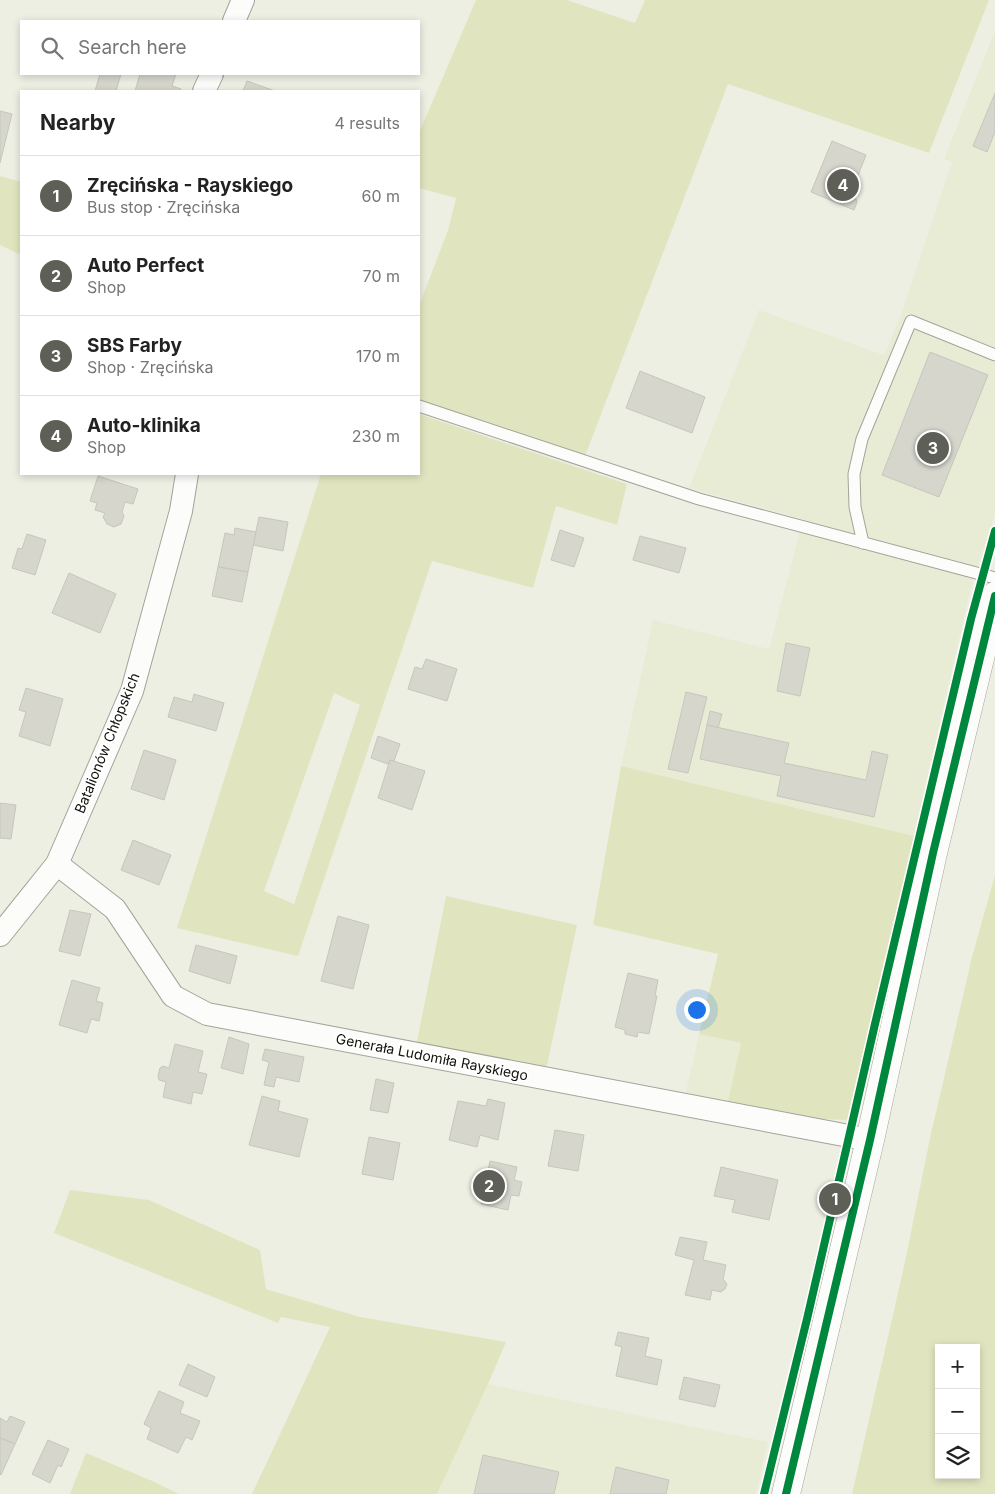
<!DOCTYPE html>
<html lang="en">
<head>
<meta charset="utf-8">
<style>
	body { margin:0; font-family:Inter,sans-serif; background:#f6f6f6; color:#222 }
	.controls { position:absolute; right:15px; bottom:15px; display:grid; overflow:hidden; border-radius:0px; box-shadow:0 2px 8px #0003 }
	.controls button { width:45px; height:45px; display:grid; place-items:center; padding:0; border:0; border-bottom:1px solid #e0e0e0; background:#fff; color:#222; font:25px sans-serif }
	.you { position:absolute; left:696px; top:1009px; width:18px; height:18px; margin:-12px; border:4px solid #fff; border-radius:50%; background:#1a73e8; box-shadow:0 0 0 8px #1a73e833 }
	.badge { display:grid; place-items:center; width:32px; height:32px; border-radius:50%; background:#5e5f56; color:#fff; font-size:16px; font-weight:700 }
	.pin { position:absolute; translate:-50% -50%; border:2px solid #fff; box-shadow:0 1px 5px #0006 }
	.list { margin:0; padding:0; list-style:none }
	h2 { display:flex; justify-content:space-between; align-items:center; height:65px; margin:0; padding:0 20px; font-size:21px }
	h2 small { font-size:16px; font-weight:400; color:#767676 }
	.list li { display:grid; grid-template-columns:32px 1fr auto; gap:15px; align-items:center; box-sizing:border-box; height:80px; padding:0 20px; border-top:1px solid #e0e0e0 }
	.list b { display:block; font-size:19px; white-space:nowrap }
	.list p { margin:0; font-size:16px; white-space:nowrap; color:#767676 }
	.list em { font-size:16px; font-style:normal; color:#767676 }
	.icon { flex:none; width:28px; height:28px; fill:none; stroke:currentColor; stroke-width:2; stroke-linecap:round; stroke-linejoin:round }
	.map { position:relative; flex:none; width:995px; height:1494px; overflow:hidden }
	.search { position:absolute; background:#fff; box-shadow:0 2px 8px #0003; left:20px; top:20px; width:400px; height:55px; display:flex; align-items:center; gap:12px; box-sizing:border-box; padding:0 18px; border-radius:0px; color:#767676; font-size:19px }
	.panel { position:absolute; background:#fff; box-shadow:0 2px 8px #0003; left:20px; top:90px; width:400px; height:385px; border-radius:0px }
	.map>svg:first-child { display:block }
	.built { fill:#e9ecd5 }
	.green { fill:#e1e5bf; fill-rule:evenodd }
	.building { fill:#d6d6cd; stroke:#c5c7bc }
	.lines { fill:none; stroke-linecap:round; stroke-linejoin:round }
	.lane-casing { stroke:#a2a39a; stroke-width:13 }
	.street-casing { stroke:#a2a39a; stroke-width:24 }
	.secondary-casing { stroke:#a2a39a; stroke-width:29 }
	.lane { stroke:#fcfdfb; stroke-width:11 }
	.street { stroke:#fcfdfb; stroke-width:22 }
	.secondary { stroke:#fcfdfb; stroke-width:28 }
	.cycleway-casing { stroke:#fff; stroke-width:11 }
	.cycleway { stroke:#00873e; stroke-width:8 }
	.labels { text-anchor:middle; stroke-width:4; stroke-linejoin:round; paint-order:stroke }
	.street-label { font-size:14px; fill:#11120a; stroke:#fff }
</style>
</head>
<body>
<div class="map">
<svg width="995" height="1494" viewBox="0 0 995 1494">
	<rect width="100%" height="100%" fill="#eeefe3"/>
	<g class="built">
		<path d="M 995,30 L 995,515 L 971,587 L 914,836 L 621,766 L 653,620 L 769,649 L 803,519 L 689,488 L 759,310 L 884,355 L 901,315 L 952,162 L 944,159 Z"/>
		<path d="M 699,1034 L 741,1043 L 727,1105 L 685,1096 Z"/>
		<path d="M 488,1384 L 768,1442 L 756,1494 L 437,1494 Z"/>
	</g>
	<g class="green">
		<path d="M 476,0 L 567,0 L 635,23 L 645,0 L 989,0 L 929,153 L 728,84 L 585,456 L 419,401 L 419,306 L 448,230 L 456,198 L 419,188 L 419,133 Z"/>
		<path d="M 0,176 L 21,182 L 21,255 L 0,245 Z"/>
		<path d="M 419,414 L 627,484 L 617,525 L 556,506 L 533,588 L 432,561 L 298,956 L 177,928 L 321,474 L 419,474 ZM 334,693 L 360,705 L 294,904 L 264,891 Z"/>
		<path d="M 621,766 L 914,836 L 847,1120 L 820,1119 L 727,1105 L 741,1043 L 699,1034 L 718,954 L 593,925 Z"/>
		<path d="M 995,875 L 995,1494 L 852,1494 L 905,1262 L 930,1138 L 972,957 ZM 939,1348 L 976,1348 L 976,1475 L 939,1475 Z"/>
		<path d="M 446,896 L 577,925 L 546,1070 L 416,1046 Z"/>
		<path d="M 70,1190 L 149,1200 L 260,1250 L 266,1289 L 360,1317 L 506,1342 L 488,1384 L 437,1494 L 252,1494 L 330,1327 L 281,1317 L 278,1323 L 54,1233 Z"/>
		<path d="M 86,1453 L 150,1480 L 179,1494 L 70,1494 Z"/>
	</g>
	<g class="building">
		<path d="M 100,74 L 121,74 L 116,91 L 95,91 Z"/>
		<path d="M 140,74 L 176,74 L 172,86 L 181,89 L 180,91 L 135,91 Z"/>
		<path d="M 247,81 L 275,91 L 243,91 Z"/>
		<path d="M 995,93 L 995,132 L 987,152 L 973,146 Z"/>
		<path d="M 0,111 L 12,114 L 0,163 Z"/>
		<path d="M 832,141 L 866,155 L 850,196 L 856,199 L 857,202 L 854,210 L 811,192 Z"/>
		<path d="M 930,352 L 988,375 L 939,497 L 882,475 Z"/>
		<path d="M 640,371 L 705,397 L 692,433 L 626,408 Z"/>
		<path d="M 98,476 L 138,489 L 133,504 L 125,502 L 122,512 L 124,516 L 121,524 L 114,527 L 107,524 L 103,517 L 105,513 L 95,510 L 97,503 L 90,501 Z"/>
		<path d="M 259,517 L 288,522 L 283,551 L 253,545 Z"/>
		<path d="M 235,528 L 256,532 L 248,572 L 218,567 L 225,533 L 234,535 Z"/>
		<path d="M 560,530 L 584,538 L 574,567 L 551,560 Z"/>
		<path d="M 27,534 L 46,540 L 35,575 L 12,568 L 18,548 L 22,549 Z"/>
		<path d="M 640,536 L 686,548 L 679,573 L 633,560 Z"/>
		<path d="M 218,567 L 248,572 L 242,602 L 212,596 Z"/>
		<path d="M 69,573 L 116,594 L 100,633 L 52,613 Z"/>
		<path d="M 786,643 L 810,648 L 800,696 L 777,691 Z"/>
		<path d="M 426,659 L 457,669 L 447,701 L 408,689 L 415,667 L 422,669 Z"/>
		<path d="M 26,688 L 63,699 L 50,746 L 19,736 L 26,712 L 19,710 Z"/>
		<path d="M 686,692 L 707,697 L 688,773 L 668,769 Z"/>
		<path d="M 194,694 L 224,703 L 216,731 L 168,717 L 174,697 L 192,702 Z"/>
		<path d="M 710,711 L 722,714 L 718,728 L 707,725 Z"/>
		<path d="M 707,725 L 789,743 L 784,763 L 866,780 L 872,751 L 888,755 L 874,817 L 777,796 L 781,776 L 700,759 Z"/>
		<path d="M 378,736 L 400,744 L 394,761 L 390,760 L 388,764 L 371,758 Z"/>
		<path d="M 144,750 L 176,760 L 164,800 L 131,789 Z"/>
		<path d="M 390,760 L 425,771 L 412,810 L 378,798 Z"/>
		<path d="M 0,803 L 16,805 L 11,839 L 0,838 Z"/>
		<path d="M 133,840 L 171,855 L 159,885 L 121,870 Z"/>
		<path d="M 70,910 L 91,914 L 80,956 L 59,951 Z"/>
		<path d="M 338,916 L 369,925 L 353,989 L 321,981 Z"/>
		<path d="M 196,945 L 237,956 L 230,984 L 189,971 Z"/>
		<path d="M 628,973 L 658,980 L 655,996 L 657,996 L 649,1034 L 638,1032 L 637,1037 L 625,1034 L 625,1030 L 615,1027 Z"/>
		<path d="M 72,980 L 100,988 L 96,1001 L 103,1003 L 99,1021 L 91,1019 L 87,1033 L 59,1025 Z"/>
		<path d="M 229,1037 L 249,1044 L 243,1074 L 221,1068 Z"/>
		<path d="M 175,1044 L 203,1051 L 198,1072 L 207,1074 L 202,1094 L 193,1092 L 191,1104 L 163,1097 L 166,1082 L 159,1080 L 158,1076 L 160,1068 L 163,1066 L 169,1068 Z"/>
		<path d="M 265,1049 L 304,1057 L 299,1082 L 276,1077 L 274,1087 L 264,1085 L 269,1062 L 262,1060 Z"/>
		<path d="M 376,1079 L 394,1083 L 388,1113 L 370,1110 Z"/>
		<path d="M 262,1096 L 280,1101 L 278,1111 L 308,1119 L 299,1157 L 249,1145 Z"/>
		<path d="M 488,1099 L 505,1103 L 498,1140 L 480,1135 L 477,1147 L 449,1140 L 458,1101 L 486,1106 Z"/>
		<path d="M 555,1130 L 584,1135 L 578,1171 L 548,1166 Z"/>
		<path d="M 369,1137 L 400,1143 L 393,1180 L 362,1174 Z"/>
		<path d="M 490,1161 L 517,1167 L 514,1180 L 522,1182 L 519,1196 L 511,1195 L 508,1210 L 481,1204 Z"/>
		<path d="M 721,1167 L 778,1180 L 769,1220 L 732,1212 L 735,1200 L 714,1196 Z"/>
		<path d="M 680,1237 L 707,1242 L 703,1260 L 726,1265 L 723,1279 L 727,1284 L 725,1289 L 721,1292 L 712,1290 L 710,1300 L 685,1295 L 694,1260 L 675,1255 Z"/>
		<path d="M 618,1332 L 649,1338 L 645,1356 L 662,1360 L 657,1385 L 616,1376 L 622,1347 L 615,1345 Z"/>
		<path d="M 188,1364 L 215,1377 L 207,1397 L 179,1385 Z"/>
		<path d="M 684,1377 L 720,1385 L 715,1407 L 679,1399 Z"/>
		<path d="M 159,1391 L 184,1402 L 180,1413 L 200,1421 L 192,1440 L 186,1437 L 178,1453 L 147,1439 L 151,1428 L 144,1424 Z"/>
		<path d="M 10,1416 L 25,1422 L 15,1444 L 0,1438 L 0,1418 L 7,1422 Z"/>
		<path d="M 0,1438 L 15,1444 L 1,1475 L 0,1474 Z"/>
		<path d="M 48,1440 L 69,1449 L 61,1467 L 58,1465 L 50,1483 L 32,1474 Z"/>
		<path d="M 483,1455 L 559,1472 L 554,1494 L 474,1494 Z"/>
		<path d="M 616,1467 L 669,1480 L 666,1494 L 610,1494 Z"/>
	</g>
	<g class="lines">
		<defs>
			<g id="lane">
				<path d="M 419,406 L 699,499 L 995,578"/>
				<path d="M 863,543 L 855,507 L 854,474 L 862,439 L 911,321 L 995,355"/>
			</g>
			<g id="street">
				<path d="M 234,21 L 243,0"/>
				<path d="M 204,91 L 212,74"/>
				<path d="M 57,864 L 115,909 L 173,996 L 207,1014 L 870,1140"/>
				<path d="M 0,935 L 57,864 L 132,691 L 181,511 L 187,474"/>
			</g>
			<path id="secondary" d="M 786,1494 L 870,1140 L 933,853 L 995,596"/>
		</defs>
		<use href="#lane" class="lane-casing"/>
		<use href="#street" class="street-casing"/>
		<use href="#secondary" class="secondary-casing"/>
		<use href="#lane" class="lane"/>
		<use href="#street" class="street"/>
		<use href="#secondary" class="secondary"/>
		<defs>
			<g id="cycleway">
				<path d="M 764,1494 L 807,1319 L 875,1024 L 971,619 L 995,531"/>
				<path d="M 786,1494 L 870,1140 L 933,853 L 995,596"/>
			</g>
		</defs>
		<use href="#cycleway" class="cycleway-casing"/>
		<use href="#cycleway" class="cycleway"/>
	</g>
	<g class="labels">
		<g class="street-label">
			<text transform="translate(107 743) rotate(-68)" y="5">Batalionów Chłopskich</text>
			<text transform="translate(432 1057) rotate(11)" y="5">Generała Ludomiła Rayskiego</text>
		</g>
	</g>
</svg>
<div class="controls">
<button>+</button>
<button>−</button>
<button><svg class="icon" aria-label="layers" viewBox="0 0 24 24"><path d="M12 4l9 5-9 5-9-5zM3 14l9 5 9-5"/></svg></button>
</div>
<div class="you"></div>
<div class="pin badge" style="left:835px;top:1199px">1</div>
<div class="pin badge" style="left:489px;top:1186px">2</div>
<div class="pin badge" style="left:933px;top:448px">3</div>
<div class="pin badge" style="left:843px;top:185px">4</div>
<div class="search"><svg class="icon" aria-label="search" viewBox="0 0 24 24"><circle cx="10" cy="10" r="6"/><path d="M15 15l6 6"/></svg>Search here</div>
<section class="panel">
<h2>Nearby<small>4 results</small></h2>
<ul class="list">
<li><span class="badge">1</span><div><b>Zręcińska - Rayskiego</b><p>Bus stop · Zręcińska</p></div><em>60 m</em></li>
<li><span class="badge">2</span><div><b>Auto Perfect</b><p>Shop</p></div><em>70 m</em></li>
<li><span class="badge">3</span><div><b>SBS Farby</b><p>Shop · Zręcińska</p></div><em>170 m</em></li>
<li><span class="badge">4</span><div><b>Auto-klinika</b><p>Shop</p></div><em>230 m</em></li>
</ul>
</section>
</div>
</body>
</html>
